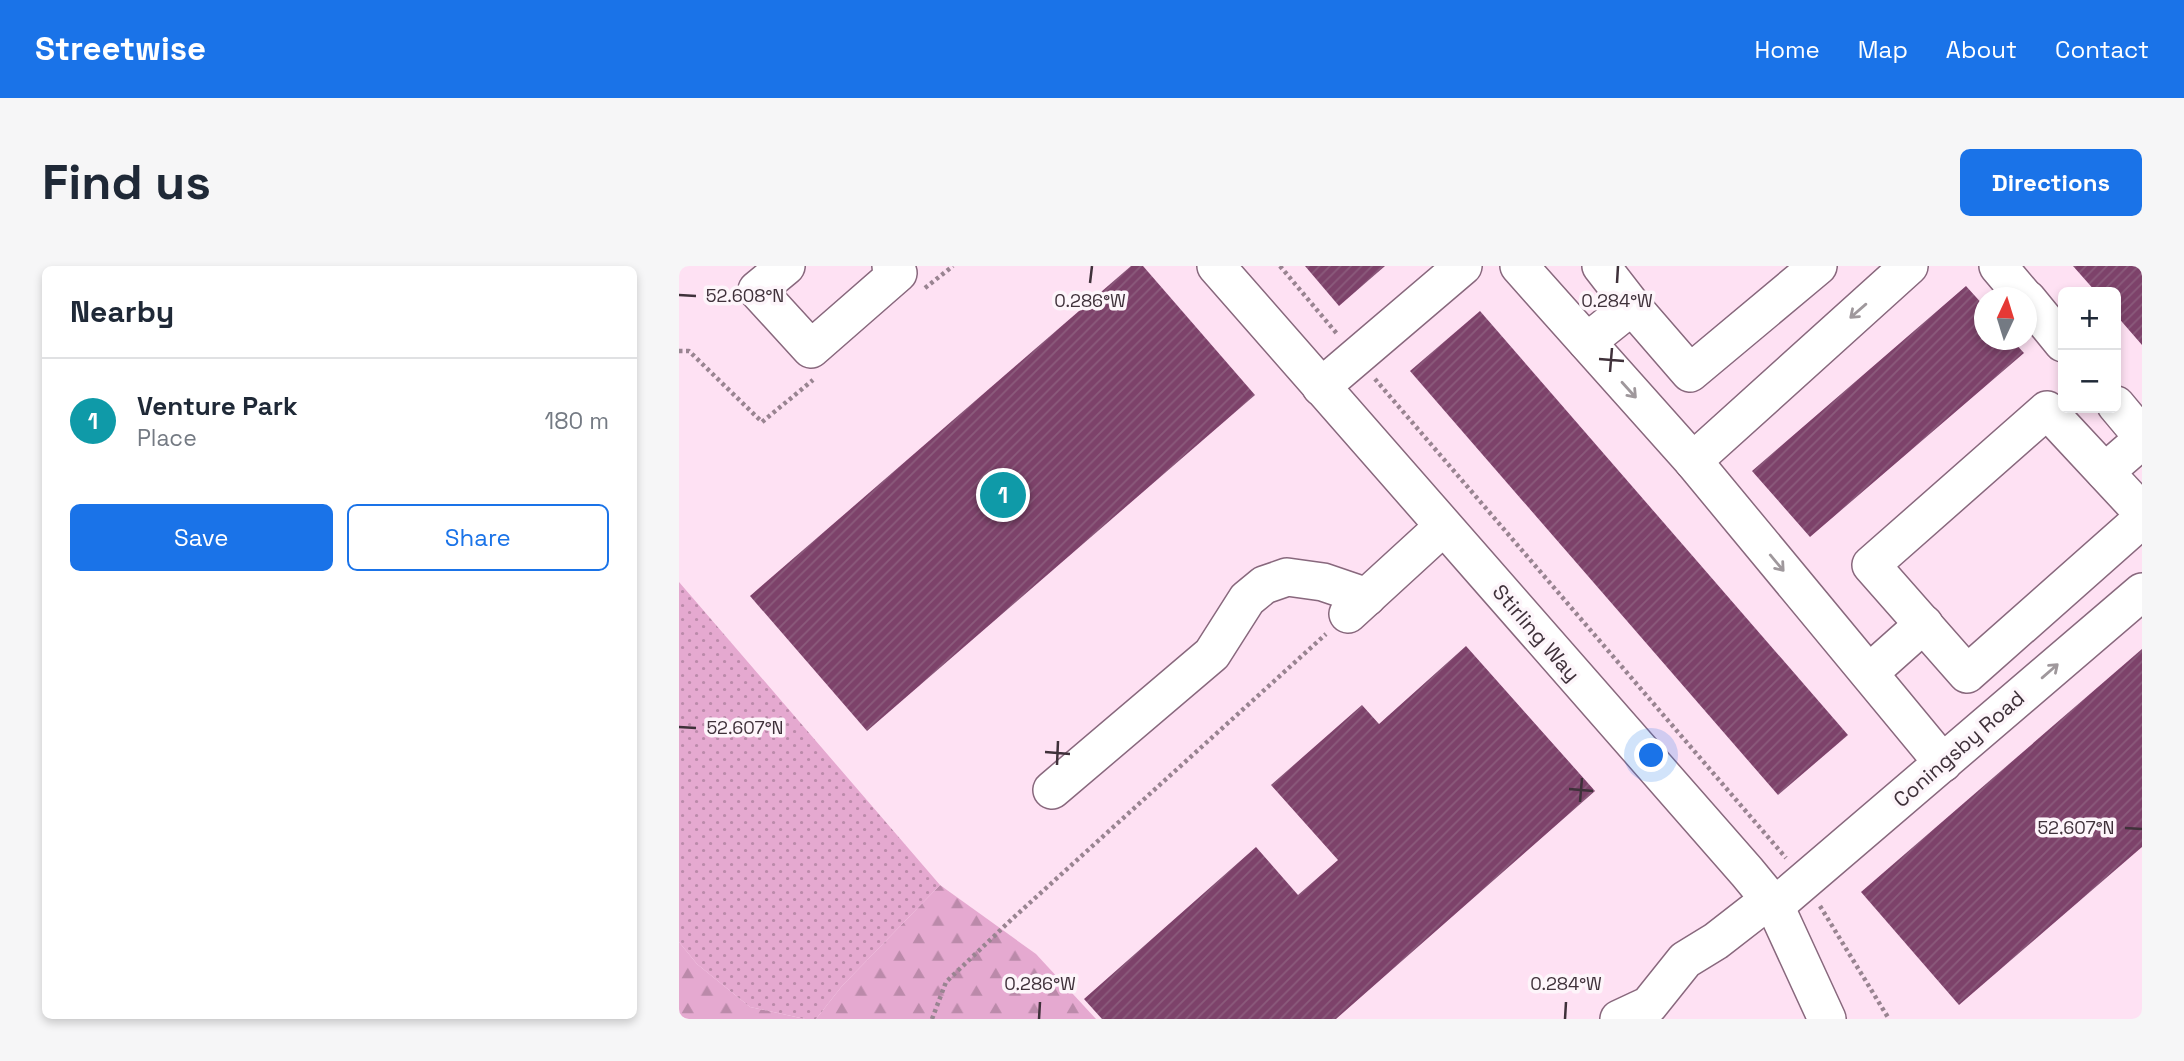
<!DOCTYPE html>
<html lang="en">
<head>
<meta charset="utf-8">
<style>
	body { margin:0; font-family:"Space Grotesk",sans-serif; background:#f6f6f7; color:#1f2937 }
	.controls { position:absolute; right:21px; top:21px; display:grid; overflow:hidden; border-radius:10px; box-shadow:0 4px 10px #0003 }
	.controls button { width:63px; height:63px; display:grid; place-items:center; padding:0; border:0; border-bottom:2px solid #e0e1e3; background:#fff; color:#1f2937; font:35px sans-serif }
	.compass { position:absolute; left:1295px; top:21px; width:63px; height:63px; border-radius:50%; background:#fff; box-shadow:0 4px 10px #0003; rotate:4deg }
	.you { position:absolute; left:973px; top:490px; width:24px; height:24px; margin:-18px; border:5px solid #fff; border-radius:50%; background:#1a73e8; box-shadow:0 0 0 10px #1a73e833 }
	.badge { display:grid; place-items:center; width:46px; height:46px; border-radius:50%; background:#1a73e8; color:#fff; font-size:23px; font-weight:700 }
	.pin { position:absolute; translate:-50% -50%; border:4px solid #fff; box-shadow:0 2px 7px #0006 }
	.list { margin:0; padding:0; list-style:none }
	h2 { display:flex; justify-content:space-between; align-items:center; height:91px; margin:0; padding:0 28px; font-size:30px }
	h2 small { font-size:23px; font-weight:400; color:#747a83 }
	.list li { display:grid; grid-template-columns:46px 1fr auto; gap:21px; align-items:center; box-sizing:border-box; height:126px; padding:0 28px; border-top:2px solid #e0e1e3 }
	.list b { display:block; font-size:26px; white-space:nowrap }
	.list p { margin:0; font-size:23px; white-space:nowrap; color:#747a83 }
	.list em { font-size:23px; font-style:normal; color:#747a83 }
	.actions { display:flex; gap:14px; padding:21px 28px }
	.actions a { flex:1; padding:16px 0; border:2px solid #1a73e8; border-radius:10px; text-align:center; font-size:24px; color:#1a73e8 }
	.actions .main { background:#1a73e8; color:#fff }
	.map { position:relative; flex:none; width:1463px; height:753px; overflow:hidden; border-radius:10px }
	header { display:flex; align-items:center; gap:42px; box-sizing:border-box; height:98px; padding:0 35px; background:#1a73e8; color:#fff }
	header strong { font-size:33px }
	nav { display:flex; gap:38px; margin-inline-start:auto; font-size:24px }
	.intro { display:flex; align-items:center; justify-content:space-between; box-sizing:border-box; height:168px; padding:0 42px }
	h1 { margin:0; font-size:49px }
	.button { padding:18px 32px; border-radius:10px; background:#1a73e8; color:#fff; font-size:24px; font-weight:700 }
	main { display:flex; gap:42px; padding:0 42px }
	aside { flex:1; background:#fff; border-radius:10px; box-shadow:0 4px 10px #0003 }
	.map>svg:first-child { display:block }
	.forest { fill:url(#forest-firs) }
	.garden { fill:url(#garden-dots) }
	.building { fill:url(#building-hatch) }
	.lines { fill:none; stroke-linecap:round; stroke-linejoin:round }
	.minor-casing { stroke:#88687d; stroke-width:40 }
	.path { stroke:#998491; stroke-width:4.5; stroke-dasharray:3.5 3.5; stroke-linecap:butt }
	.minor { stroke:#fff; stroke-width:37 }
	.oneway { stroke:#9f989c }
	.ticks { fill:none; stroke:#3f313a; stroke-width:2.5 }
	.labels { text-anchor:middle; stroke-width:7; stroke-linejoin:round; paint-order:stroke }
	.street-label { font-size:21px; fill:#3f313a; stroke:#fdf5fa }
	.ticks-label { font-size:18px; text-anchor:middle; fill:#3f313a; stroke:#fdf5fa; stroke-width:7; stroke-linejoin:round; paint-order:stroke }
</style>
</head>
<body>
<header>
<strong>Streetwise</strong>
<nav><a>Home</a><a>Map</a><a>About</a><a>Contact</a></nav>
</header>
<div class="intro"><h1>Find us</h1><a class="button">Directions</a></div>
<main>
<aside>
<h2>Nearby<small></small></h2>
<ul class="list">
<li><span class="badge" style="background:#0f9aa8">1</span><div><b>Venture Park</b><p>Place</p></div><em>180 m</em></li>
</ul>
<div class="actions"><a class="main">Save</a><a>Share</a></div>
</aside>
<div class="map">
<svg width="1463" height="753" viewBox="0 0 1463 753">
	<defs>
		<pattern id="forest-firs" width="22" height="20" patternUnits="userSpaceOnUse" patternTransform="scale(1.75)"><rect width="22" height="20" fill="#e5a9d0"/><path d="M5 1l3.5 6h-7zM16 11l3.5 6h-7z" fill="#bb8aaa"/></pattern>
		<pattern id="garden-dots" width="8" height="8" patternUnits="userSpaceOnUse" patternTransform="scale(1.75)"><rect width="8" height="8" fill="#e5a9d0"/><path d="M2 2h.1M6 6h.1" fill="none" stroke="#bb8aaa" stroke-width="1.8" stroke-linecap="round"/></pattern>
		<pattern id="building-hatch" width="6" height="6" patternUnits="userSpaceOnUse" patternTransform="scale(1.75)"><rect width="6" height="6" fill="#7d426a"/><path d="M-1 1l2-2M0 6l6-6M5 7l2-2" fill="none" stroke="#8b5b7c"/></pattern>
	</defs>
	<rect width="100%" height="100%" fill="#fee1f3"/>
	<g class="forest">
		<path d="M 261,619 L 357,688 L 417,753 L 137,753 L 163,720 Z"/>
		<path d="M 0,676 L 18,698 L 71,741 L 126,753 L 0,753 Z"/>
	</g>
	<path class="garden" d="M 0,316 L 261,619 L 163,720 L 137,753 L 126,753 L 71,741 L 18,698 L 0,676 Z"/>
	<g class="building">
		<path d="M 452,0 L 464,0 L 576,129 L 188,465 L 71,330 Z"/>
		<path d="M 626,0 L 706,0 L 660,40 Z"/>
		<path d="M 1394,0 L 1463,0 L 1463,79 L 1437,49 L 1437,26 L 1417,26 Z"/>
		<path d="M 1287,20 L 1306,41 L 1306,74 L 1333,74 L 1345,87 L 1131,271 L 1073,205 Z"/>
		<path d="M 801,45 L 1169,469 L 1099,529 L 731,105 Z"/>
		<path d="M 787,380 L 916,525 L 657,753 L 423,753 L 405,733 L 577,581 L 619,629 L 659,594 L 592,519 L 683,439 L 700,458 Z"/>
		<path d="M 1463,383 L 1463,581 L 1280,739 L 1182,626 Z"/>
	</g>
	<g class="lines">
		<defs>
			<g id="minor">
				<path d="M 107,0 L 78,24 L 132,83 L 219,7 L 212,0"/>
				<path d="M 537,0 L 1068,606 L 1096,640 L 1148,753"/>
				<path d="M 840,0 L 1014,195 L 1264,497"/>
				<path d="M 922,0 L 953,40"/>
				<path d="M 1319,0 L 1346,32"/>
				<path d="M 1348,33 L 1384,77"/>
				<path d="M 908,76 L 953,40 L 1011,107 L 1139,0"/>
				<path d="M 642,121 L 784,0"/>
				<path d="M 1437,139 L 1463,170"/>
				<path d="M 1014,195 L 1230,0"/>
				<path d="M 1426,206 L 1463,174"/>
				<path d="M 1463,246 L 1368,144 L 1192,299 L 1288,408 L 1463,253"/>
				<path d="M 669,348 L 764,261"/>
				<path d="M 1190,407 L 1245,358"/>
				<path d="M 373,524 L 533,388 L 568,333 L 585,319 L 608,311 L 644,316 L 688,331"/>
				<path d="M 1096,640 L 1463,326"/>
				<path d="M 940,753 L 970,739 L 1006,694 L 1037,675 L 1091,633"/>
			</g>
		</defs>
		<use href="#minor" class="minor-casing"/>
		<g class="path">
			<path d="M 601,0 L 659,69"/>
			<path d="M 246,22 L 274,0"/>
			<path d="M 0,85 L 10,85 L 83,156 L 134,114"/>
			<path d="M 696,113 L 1107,592"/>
			<path d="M 1141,640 L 1210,753"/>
			<path d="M 253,753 L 267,716 L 333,653 L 647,368"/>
		</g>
		<use href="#minor" class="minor"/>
	</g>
	<defs><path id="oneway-shaft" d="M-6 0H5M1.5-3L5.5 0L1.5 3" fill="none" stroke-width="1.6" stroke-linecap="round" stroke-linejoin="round" transform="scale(1.75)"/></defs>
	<g class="oneway">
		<use href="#oneway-shaft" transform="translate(1179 45) rotate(139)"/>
		<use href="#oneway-shaft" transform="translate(950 124) rotate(48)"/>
		<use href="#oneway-shaft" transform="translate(1098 297) rotate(50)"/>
		<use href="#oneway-shaft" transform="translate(1371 405) rotate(-41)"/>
	</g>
	<path class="ticks" d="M 411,17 L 413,0M 938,17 L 939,0M 0,29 L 17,30M 920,93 L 945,95M 931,106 L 933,82M 0,461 L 17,462M 366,486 L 391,488M 378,499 L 379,475M 890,523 L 914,525M 901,536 L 903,512M 1446,562 L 1463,563M 360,753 L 361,736M 886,753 L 887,736"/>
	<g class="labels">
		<g class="street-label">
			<text transform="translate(857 367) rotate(49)" y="7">Stirling Way</text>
			<text transform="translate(1280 483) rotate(-41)" y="7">Coningsby Road</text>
		</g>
	</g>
	<g class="ticks-label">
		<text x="66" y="36">52.608°N</text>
		<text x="411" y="41">0.286°W</text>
		<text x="938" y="41">0.284°W</text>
		<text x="66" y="468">52.607°N</text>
		<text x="1397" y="568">52.607°N</text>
		<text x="361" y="724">0.286°W</text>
		<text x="887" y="724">0.284°W</text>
	</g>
</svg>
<div class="controls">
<button>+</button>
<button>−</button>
</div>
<svg class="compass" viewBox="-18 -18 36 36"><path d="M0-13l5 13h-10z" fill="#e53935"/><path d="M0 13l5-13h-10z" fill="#747a83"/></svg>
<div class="you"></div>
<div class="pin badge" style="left:324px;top:229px;background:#0f9aa8">1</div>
</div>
</main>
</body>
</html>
